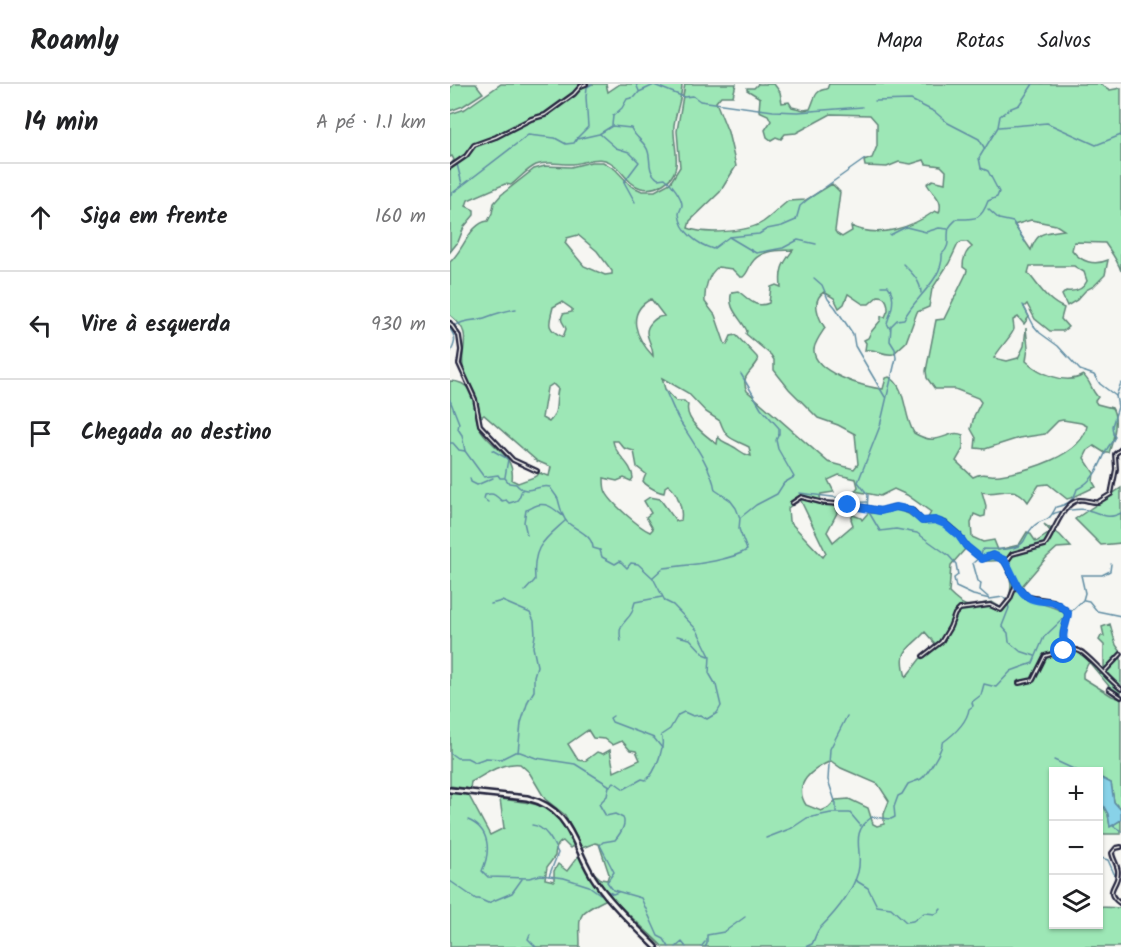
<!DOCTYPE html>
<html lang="pt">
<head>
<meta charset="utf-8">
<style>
	body { margin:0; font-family:Kalam,sans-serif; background:#f6f6f6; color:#202124 }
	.controls { position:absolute; right:18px; bottom:18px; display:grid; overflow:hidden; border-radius:0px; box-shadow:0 2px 4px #0004 }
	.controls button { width:54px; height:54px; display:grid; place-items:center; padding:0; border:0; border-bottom:2px solid #e0e0e0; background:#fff; color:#202124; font:30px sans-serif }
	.stop { position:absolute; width:18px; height:18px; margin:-14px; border:4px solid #1a73e8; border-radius:50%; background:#fff }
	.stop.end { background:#1a73e8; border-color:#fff; box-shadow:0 2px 6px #0008 }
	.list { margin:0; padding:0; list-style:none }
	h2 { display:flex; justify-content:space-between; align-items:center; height:78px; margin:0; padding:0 24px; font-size:26px }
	h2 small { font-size:20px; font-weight:400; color:#757577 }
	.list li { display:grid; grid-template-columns:39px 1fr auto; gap:18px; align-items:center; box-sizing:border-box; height:108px; padding:0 24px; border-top:2px solid #e0e0e0 }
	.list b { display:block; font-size:22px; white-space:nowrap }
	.list em { font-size:20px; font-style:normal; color:#757577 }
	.icon { flex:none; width:33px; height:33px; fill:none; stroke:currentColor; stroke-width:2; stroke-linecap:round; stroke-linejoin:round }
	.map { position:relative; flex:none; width:671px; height:863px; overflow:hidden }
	header { display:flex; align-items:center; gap:36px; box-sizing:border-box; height:84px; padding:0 30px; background:#fff; border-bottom:2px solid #e0e0e0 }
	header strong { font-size:28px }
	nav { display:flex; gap:33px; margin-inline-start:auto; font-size:21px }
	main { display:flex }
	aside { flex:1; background:#fff }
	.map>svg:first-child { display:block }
	.green { fill:#9de7b6; stroke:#608478; stroke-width:1.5; fill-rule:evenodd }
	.water { fill:#88d2e8; stroke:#5f8ca3; stroke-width:1.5 }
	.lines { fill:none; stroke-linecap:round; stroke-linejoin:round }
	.stream { stroke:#5f8ca3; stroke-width:1.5 }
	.minor-casing { stroke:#22223b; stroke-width:6 }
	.secondary-casing { stroke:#22223b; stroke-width:8 }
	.minor { stroke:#f6f6f2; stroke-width:1.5 }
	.secondary { stroke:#f6f6f2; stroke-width:3 }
	.route { stroke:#1a73e8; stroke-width:8 }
</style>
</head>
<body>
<header>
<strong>Roamly</strong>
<nav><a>Mapa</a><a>Rotas</a><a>Salvos</a></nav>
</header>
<main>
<aside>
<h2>14 min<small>A pé · 1.1 km</small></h2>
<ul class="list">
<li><svg class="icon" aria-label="ahead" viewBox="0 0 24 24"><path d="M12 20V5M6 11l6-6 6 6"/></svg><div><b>Siga em frente</b></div><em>160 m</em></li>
<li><svg class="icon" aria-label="left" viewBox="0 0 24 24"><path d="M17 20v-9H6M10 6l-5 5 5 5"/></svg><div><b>Vire à esquerda</b></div><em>930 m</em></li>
<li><svg class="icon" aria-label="arrive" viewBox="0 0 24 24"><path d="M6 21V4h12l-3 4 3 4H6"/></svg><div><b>Chegada ao destino</b></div></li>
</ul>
</aside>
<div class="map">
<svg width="671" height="863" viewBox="0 0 671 863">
	<rect width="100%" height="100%" fill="#f6f6f2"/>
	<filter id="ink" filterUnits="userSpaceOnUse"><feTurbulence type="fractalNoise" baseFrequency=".0167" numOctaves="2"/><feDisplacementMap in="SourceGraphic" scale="12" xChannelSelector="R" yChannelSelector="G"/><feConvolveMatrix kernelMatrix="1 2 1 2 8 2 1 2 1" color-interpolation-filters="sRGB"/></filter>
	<g filter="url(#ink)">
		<g class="green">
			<path d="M 5,0 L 26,0 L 33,9 L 13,22 L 0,27 L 0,4 Z"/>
			<path d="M 51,0 L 156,0 L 158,8 L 170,0 L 232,0 C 232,14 226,27 224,41 C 222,62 236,87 213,100 C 206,104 199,106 191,104 C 176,100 170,80 155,76 C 143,73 134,79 123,80 C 111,81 98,76 86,81 C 77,85 69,95 61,101 L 55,100 L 18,116 L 16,122 L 24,126 L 24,131 L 14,143 L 8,158 L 0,168 L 0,81 L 4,76 L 2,72 L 0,73 L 0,30 L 15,25 Z"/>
			<path d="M 235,0 L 286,0 L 283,12 L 271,12 L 266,18 L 278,48 L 286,82 L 270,108 L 240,137 L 238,144 C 255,151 298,148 313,138 C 323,131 329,124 338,117 L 356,116 L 382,100 L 390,108 L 385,147 L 387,150 L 392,153 L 402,147 L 401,142 C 428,155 461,144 485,127 L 489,129 C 494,115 483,111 477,100 L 483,96 L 495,99 L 496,87 L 491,82 L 476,80 L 474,76 L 461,80 L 449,78 L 437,83 L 415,82 L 414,77 L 422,74 L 427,62 L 427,39 L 420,31 L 381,30 L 346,49 L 335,50 L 331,55 L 326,53 L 321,56 L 317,53 L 315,46 L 321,37 L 318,31 L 309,27 L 310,14 L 297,6 L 297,4 L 304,4 L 308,0 L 324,0 L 330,8 L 332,19 L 339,18 L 342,23 L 354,26 L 360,25 C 365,15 364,6 377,5 L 379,0 L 650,0 L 660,6 L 671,4 L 671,187 C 668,177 661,168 655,159 L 624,158 L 622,166 C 631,178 644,182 658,176 L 655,191 L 644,202 L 636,206 L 627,216 L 617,222 L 612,211 L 616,207 C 625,208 633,206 637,197 L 634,188 L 624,182 L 580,182 L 578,189 C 590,203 596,216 614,224 L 611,235 L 618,243 L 613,247 L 600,247 L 585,235 L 577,220 L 574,223 L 579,233 L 574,240 L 568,233 L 563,236 C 563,239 564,242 564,245 C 564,249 548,266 544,274 L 557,277 L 568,274 L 574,262 L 576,244 L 578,263 L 576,277 C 589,289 616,302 633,291 C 641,297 641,307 648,313 L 645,317 L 647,320 L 662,324 C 669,335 663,357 659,369 L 655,369 L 644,362 L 638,366 L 634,374 L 644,389 L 643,398 L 646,403 C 636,406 627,413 617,415 L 598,400 L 589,401 L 578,418 C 564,398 550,412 532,408 L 536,422 L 535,432 L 531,433 L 524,430 L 521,439 L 522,453 L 533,458 L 544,456 L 548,466 L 569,461 L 577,448 L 580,449 L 586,458 L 601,448 L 594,440 L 610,451 L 621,463 L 607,464 L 597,473 L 572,502 L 580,515 L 613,527 L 616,532 L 613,545 L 616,560 L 631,566 L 652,585 L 654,584 L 654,561 L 649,556 L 651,552 L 654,552 L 652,543 L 660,540 L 666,561 L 671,568 L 671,611 L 663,607 L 639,578 L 633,589 L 633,594 L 662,612 L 671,615 L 671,726 L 664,718 L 661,699 L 649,693 L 648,688 L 604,688 L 604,840 L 648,840 L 649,820 L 651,823 L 671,824 L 671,863 L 213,863 C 189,839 159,816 142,787 L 151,795 L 157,796 L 159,790 L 149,760 L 145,759 L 132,764 L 115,731 L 95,715 L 79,688 L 70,680 C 52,678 36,690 21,698 L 20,705 L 0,702 L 0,297 C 8,297 15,299 20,307 C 28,317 23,331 29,343 C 38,362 66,370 62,396 L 68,399 L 87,392 L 89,389 L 99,392 L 101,383 L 87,377 L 34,331 L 31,333 C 28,325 28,317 25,310 C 22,302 16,296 14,288 C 7,264 27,252 0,231 L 0,178 C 13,167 20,139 38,137 L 42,129 L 44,119 L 51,111 L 84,85 L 95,82 L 121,83 L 141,78 L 153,78 L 165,85 L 181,102 L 192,107 L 205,107 L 220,99 L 230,83 L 227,47 ZM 581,136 L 606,141 L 614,146 C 596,149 588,146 581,166 L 564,141 ZM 128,151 L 147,167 L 162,187 L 162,190 L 155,191 L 134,182 L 115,159 L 117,154 ZM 512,158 L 517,158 L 522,163 C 516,167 513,175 513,183 L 517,186 L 516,190 L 494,235 L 486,236 L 476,287 L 477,294 L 485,305 L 505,305 L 528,314 L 531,318 L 524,332 L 521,345 L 526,354 L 525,364 L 535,365 L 569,354 L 595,350 L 608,337 L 613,336 L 631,339 L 637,342 C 632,372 576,387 550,391 C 538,393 536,387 523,393 L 506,377 L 513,365 L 513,351 C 497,344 490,365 464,349 C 453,332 457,302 439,293 L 436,294 L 433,305 C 415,304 362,288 364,265 C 365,258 371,250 375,244 C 368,233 361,216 374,208 L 384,214 L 389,224 L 394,220 L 398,210 L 413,220 L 419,220 L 428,212 C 436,212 438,219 438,226 L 435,233 L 431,232 L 431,236 L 421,248 L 418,254 L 414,256 L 416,259 L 415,266 C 426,264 433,272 443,270 L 456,258 L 467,228 L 479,223 L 482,205 L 499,179 L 508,160 ZM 343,166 C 333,180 329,184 331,203 L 326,201 L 321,203 L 319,219 C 305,225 299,215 288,207 L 282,208 C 276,224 291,234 297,247 L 296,250 L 321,271 L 324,276 L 324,286 L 339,305 L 368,334 L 388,341 L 405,350 L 408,380 L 404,385 L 378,378 L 297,307 C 290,292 301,289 308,277 L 307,273 L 286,251 L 281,252 L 277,261 L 275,260 L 265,231 L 255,218 C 254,206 258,190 268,183 L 282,185 L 290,193 L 293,193 C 299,188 299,181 304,176 C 314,165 329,167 343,166 ZM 201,215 L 214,232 C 207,233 206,234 201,239 C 191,250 203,258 203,272 C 186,254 175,229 201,215 ZM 112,218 L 122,225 L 122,228 L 113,230 C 109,238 114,238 116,245 L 113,253 C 94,244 100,238 103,223 ZM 212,294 L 238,309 L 256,328 L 270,337 C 277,357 282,354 299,363 L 301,372 C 290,370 291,366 282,362 C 276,358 273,359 268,353 L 267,360 C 256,352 234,336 238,321 L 234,317 L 226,317 L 215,305 ZM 103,300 L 108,305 C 105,316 109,329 99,338 L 92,334 L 97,304 ZM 163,357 L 168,357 L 174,364 L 184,367 L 187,383 L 196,390 L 193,397 C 196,402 208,408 214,409 L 215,403 L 218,401 C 228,408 233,425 231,436 L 226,437 L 210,415 L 200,413 L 194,417 L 201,429 L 196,433 L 203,445 L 200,448 C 190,444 160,418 156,408 C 154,405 154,397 154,394 L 167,397 L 174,394 L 181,397 L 183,394 C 182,379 165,372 163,357 ZM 389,391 L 406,395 L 408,403 L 405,407 L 430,412 L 444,405 L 457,411 L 481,428 L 475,440 L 457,429 L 446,425 L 434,428 L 418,429 L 412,436 L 411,434 L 403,431 L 401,435 L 403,441 L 383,458 L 377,448 L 387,429 L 384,422 L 372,418 L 370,413 L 371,410 L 384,408 L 378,396 ZM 350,415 L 376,469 L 373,473 L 339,437 L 338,424 ZM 517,463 C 527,476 534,479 550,476 C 564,490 564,509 553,525 L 542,518 C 519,521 518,528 499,509 L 501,481 ZM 475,548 L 487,562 L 470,575 L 456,593 C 448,564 458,567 475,548 ZM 138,646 L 143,654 L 155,655 L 163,661 L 172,657 L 180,666 L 186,667 L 190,676 L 164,688 L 160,666 L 153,670 L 147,668 L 135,677 L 128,676 L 118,660 ZM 381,677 L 391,684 L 428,700 L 439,717 L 434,730 L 434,740 L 427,742 L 423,740 L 418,724 L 399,715 L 386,716 L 378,724 L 371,727 L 356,721 C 342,699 363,685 381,677 Z"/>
			<path d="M 671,404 L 671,459 L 651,461 L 625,435 Z"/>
			<path d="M 0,709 L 18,710 L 40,751 L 54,744 L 50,715 C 93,720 105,720 124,761 L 120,764 L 113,757 C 107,759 105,767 105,772 L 97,783 L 95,795 L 104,797 L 104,787 L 108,780 L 117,787 L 129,771 L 142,796 L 157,815 C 124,831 130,830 130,863 L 0,863 Z"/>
			<path d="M 649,714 L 658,730 L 660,742 L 671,736 L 671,750 L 652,750 L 649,757 Z"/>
		</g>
		<path class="water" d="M 649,693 L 661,699 L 664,718 L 671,726 L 671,736 L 660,743 L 658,730 L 649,714 Z"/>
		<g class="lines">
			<g class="stream">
				<path d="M 186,0 L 189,7"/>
				<path d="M 583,0 L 569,21 L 559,25 L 550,32 L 548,43 L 529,74 L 531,84 L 538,87 L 549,108 L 547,113 L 538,117 C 531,136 526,135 507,135 C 504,138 501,140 499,144 C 496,153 502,161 492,170 C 494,195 463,215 454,235 L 447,236 L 441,242 L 440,257 L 445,265 L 446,274 L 430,342 L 408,398 L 418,411 L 417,425 L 430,447 L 446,445 L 467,449 L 498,471 L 506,480 L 508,491 L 504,494 L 506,503 L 523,511 L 540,515 L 553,513 L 557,517 L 559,524 L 552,542 L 558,549 L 559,558 L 570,567 L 585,572"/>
				<path d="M 425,17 L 461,16 L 485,28 L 498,39 L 529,55 L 535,65"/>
				<path d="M 162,41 L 163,32 L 172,24 L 177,15 L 185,13 L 189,8 L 204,1 L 234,13 L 243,12 L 250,17 L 323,27 L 348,28 L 412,23"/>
				<path d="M 549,43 L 597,39 L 646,61 L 671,51"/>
				<path d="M 150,50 L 166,64 L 179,68 L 189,78 L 174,98 L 185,118"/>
				<path d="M 127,55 L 149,50 L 162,42 L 181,44 C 185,53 191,55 196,63 C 203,73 195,86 208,95 L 215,94 C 221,99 232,113 232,121 C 232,124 229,127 229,130 C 231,148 247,160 263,165 L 279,153 L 309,150 L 317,145 L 332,142 L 346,136 L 350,122 L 357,116 L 415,75"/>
				<path d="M 7,80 L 12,100"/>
				<path d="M 0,111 L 78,51 L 105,54 L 116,60 L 124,59 L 128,53 L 138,43 L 136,13 L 137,3 L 142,0"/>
				<path d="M 538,125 L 549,135 L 563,138 L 575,158"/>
				<path d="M 440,151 L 456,143 L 476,148 L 489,144 L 498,145"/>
				<path d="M 279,153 L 306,169 L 333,164 L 348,156 L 366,160"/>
				<path d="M 453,180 C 461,188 471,197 471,209"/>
				<path d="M 364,194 L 372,201 L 378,215 L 385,223 L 403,250 L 405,262 L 435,313"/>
				<path d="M 431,202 L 438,202 C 447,213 441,228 437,239 L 440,245"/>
				<path d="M 573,221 L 584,242 L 590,249 L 608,262 L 630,286 L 644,291 L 650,300 L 666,312"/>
				<path d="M 0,269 C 5,260 7,254 0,245 C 12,235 24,238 37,233 C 47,229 55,227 66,225"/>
				<path d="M 0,316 L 9,339 L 8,345 L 12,351 L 15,367 L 34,393 L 48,391 L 50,394 L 55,394 L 59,399 L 66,400 C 76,413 87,400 100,403 C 102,407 106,411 108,415 C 110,422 112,433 117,438 C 126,446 142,450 143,464 L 150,466 L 152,473 L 165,480 L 170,477 L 177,484 L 181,479 L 188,480 L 203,494 L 215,517 L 223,521 L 247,546 L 260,572 L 259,589 L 266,601 L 271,622 L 267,629 L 257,635 L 250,631 L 243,632 L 234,628 L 228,631 L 220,645 L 211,651 C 216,662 205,690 196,696 L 192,695 L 174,705 L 164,698 L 160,702 L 125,680 L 86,674 L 70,668 L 65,668 L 51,675 L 36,674 L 25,678 L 17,674 L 7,674 L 0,669"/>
				<path d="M 0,359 L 3,359 L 9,366 L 15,367"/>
				<path d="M 42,366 L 58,375 L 55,393"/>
				<path d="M 20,394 L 21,398 L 27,401 L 43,394"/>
				<path d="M 349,409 L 391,414 L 400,419 L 417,418"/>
				<path d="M 38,418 L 34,415 L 35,411 C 45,408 45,412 52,417 L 56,416 L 59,419 C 71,416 68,415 72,406"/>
				<path d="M 603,430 C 608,427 631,424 637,426 C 651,428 655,437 671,429"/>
				<path d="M 291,433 L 306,421 L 327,410 L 334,399 L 344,393 L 328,365 L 326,356 L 329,350 L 329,344 L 311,324 L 291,290"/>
				<path d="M 77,451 L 74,438 L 76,426 C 79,426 82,423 85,422 C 97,417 105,426 113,432"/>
				<path d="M 203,493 L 213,484 C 235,481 278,478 297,466 L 289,445 L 290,434 L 286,424 L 280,416 L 265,406 C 262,384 241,355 229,336 C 224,327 220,316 215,306"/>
				<path d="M 75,507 L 85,496 C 82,463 93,457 115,437"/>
				<path d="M 538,513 L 530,506 L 531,499 L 528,497 L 523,479 L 530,473 L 533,465 C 544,465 567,468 574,457 C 577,451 579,446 585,441 C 597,432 597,441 606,423 C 618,421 624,416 627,405 C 644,397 650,381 657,365 C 659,361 663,357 665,353 L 663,350 L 662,342 L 668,323 L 666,312 L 671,299"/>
				<path d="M 634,516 L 639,517 L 647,527 L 671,532"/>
				<path d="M 41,520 L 52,517 L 80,529 L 84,537 L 85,551 L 83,563 L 87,582 L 84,592 L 84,607 L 78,617 L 71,639 L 68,668"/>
				<path d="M 227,552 L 240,555 L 254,570 L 259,572"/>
				<path d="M 171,557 C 167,538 176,540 182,528 C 183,525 184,521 185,518 L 212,513"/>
				<path d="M 163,632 L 160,634 L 162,638 L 204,654 L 212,664"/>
				<path d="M 604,676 L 630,688"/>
				<path d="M 159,702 L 157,712 L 149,720 L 156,732 L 165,730 L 173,734 C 177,741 170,750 165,756 L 153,758 L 150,761 L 164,788 L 157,798 L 163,806 L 191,814 L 208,852 L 214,855 L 219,863"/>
				<path d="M 386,728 L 386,720 L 378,696 L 380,665 L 397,632"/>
				<path d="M 18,736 C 40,745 41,767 32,787 L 38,793 L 79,794 L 91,791 L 114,794 L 139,802 L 150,810"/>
				<path d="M 82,741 C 95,742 103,758 108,769 L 99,792"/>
				<path d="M 663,742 L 671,747"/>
				<path d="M 316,754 L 342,744 L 357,734 L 381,729 L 400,729 L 411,742"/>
				<path d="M 648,773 L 658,776 L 666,794"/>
				<path d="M 405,796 L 418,804 L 427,822 L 441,824 L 456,838 L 463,837 L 474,829 C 482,828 485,834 491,825"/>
				<path d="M 0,797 L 26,815 L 29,815 L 38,819 L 62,809 L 72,795"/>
				<path d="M 157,807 L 163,810 L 168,808"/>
				<path d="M 80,850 L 78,855 L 86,863"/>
				<path d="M 226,863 L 232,858 L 236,863"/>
				<path d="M 251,863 L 255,858"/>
				<path d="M 255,863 L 257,860 L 257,851 L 274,848 L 295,833"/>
				<path d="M 355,863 L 362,860 C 365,855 366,848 370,844 C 384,830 402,809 408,788 C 414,766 398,750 422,733 L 441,735 L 445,733 L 444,723 L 448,712 L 452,710 L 458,700 C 462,698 467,697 471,695 C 476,692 493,665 492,659 C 503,651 517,638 519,625 L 523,622 L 522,618 L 531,611 L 534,600 L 546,603 L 561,587 L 583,579 L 594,553 L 633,516 L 635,509 L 631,491 L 652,491 L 660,487 L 661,480"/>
			</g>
			<defs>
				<g id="minor">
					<path d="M 0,83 L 16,72 L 24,61 L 46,53 L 81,35 L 95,31 L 124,10 L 131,2 L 136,0"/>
					<path d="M 0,239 L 9,252 L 11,266 L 9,280 L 25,315 L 30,341 L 63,376 L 87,387"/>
					<path d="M 342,419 L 351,413 L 374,419 L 403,421 L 430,427 L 444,423 L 451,424 L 463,427 L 472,437 L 485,436 L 495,439 L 509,451 L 516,462 L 532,475 L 543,471 L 554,476 L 566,500 L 578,513 L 603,517 L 617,527 C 620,536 612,544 613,554 C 614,567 625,563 633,569 C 647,580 657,594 671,605"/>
					<path d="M 557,477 L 562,470 L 595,461 C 604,449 612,419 629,416 C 636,415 641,419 648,418 L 661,410 L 666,385 L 665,370 L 671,365"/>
					<path d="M 473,572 L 491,558 L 500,543 L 505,530 L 510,525 L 540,521 L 551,526 L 560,515 L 566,500"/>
					<path d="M 654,588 L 671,570"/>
					<path d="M 569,599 L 583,596 L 595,572 L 619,565"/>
					<path d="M 659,605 L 671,613"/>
					<path d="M 671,763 L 666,764 L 662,769 C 663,776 669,783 668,789 C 668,803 652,807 671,820"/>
				</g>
				<path id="secondary" d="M 0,706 L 77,714 C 124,725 123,766 147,799 C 163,822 186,843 206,863"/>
			</defs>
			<use href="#minor" class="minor-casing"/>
			<use href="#secondary" class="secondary-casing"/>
			<use href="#minor" class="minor"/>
			<use href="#secondary" class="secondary"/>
		</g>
	</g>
	<g class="lines" filter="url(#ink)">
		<path class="route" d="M 398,421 L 430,427 L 446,423 L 460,426 L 472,437 L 485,436 L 495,440 L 509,452 L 516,462 L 532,475 L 543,471 L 554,476 C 563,488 565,504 578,513 C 592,522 601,510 618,529 C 617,542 607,554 620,565 L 614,567"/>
	</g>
</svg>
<div class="controls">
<button>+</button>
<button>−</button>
<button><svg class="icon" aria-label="layers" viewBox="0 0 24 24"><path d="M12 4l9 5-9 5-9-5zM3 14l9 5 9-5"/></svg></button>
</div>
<div class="stop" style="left:614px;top:567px"></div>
<div class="stop end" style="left:398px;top:421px"></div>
</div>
</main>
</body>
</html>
